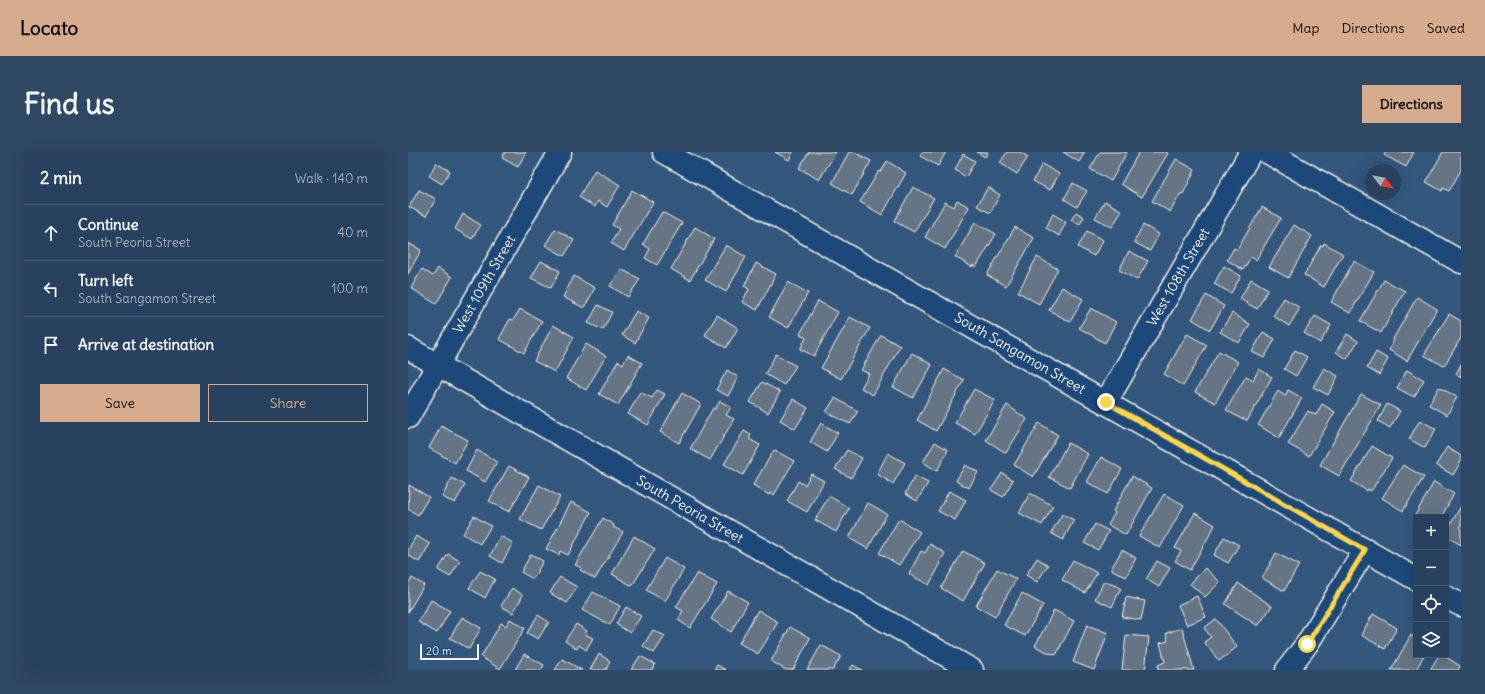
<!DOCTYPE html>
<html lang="en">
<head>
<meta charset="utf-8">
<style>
	body { margin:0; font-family:Delius,sans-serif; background:#2f4864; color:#f1f3f6 }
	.controls { position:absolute; right:12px; bottom:12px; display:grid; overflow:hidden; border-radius:0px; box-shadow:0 4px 16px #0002 }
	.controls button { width:36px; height:36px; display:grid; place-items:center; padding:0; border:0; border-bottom:1px solid #435a73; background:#27415e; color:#f1f3f6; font:20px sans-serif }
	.compass { position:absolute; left:957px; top:12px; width:36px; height:36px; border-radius:50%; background:#27415e; box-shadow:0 4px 16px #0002; rotate:121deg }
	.scale { position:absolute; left:12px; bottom:10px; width:59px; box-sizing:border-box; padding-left:4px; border:2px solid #f4f1e8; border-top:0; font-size:11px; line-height:14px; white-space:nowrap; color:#f4f1e8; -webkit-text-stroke:3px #1f4a7a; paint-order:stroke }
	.stop { position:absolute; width:12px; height:12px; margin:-9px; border:3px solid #ffd54a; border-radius:50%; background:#fff }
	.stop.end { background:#ffd54a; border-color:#fff; box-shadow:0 1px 4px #0008 }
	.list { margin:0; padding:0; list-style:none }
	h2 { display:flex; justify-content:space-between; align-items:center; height:52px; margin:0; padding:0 16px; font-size:17px }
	h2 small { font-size:13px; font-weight:400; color:#a4afbc }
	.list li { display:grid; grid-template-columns:26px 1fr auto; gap:12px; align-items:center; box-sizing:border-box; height:56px; padding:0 16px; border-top:1px solid #435a73 }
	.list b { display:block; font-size:15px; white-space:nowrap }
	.list p { margin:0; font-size:13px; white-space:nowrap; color:#a4afbc }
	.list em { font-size:13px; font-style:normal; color:#a4afbc }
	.actions { display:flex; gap:8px; padding:12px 16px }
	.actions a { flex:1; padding:9px 0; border:1px solid #d6ab8b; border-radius:0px; text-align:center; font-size:14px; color:#d6ab8b }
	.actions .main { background:#d6ab8b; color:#111 }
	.icon { flex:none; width:22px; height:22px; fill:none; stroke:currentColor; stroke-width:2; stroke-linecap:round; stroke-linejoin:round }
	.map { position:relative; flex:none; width:1053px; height:518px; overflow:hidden; border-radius:0px }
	header { display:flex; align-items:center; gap:24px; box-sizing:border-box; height:56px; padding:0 20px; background:#d6ab8b; color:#111 }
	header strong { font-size:19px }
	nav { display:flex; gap:22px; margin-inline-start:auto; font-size:14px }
	.intro { display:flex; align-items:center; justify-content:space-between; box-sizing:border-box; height:96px; padding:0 24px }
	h1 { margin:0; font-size:28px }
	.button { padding:10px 18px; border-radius:0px; background:#d6ab8b; color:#111; font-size:14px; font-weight:700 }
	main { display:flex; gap:24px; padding:0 24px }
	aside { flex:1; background:#27415e; border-radius:0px; box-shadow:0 4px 16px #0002 }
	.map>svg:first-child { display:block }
	.building { fill:#657585; stroke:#f4f1e8 }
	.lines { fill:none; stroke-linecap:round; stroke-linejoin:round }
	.minor-casing { stroke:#f4f1e8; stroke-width:25 }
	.minor { stroke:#1f4a7a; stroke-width:22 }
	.route { stroke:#ffd54a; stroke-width:5 }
	.labels { text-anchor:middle; stroke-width:4; stroke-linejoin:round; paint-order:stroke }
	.street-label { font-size:14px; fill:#f4f1e8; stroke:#1f4a7a }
</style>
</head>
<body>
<header>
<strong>Locato</strong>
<nav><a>Map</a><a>Directions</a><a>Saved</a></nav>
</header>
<div class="intro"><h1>Find us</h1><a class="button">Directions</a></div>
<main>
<aside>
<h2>2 min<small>Walk · 140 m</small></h2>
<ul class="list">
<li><svg class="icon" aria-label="ahead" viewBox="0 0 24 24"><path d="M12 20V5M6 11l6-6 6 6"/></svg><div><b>Continue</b><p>South Peoria Street</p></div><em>40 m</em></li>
<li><svg class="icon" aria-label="left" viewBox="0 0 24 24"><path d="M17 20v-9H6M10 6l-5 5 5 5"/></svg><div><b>Turn left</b><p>South Sangamon Street</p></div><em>100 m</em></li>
<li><svg class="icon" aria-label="arrive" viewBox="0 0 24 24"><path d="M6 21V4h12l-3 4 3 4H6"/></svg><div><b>Arrive at destination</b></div></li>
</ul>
<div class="actions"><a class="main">Save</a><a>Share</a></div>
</aside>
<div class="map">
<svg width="1053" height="518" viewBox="0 0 1053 518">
	<rect width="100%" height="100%" fill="#34577d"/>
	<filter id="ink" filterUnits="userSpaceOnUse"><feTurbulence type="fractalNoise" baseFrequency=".025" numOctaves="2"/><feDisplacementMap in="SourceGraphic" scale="8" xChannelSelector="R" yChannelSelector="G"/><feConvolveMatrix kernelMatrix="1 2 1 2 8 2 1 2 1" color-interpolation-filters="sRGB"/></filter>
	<g filter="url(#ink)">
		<g class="building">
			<path d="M 97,0 L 118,0 L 110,15 L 94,6 Z"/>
			<path d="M 367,0 L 385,0 L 381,8 Z"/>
			<path d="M 401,0 L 428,0 L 411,28 L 391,16 Z"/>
			<path d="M 441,0 L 446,0 L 463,9 L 444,43 L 424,31 Z"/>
			<path d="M 514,0 L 538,0 L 530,14 L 512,4 Z"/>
			<path d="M 569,0 L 580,0 L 577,5 Z"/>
			<path d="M 599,0 L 612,0 L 620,5 L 609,22 L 592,11 Z"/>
			<path d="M 655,0 L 677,0 L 671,10 Z"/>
			<path d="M 692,0 L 719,0 L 703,29 L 682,17 Z"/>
			<path d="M 731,0 L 758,0 L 760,1 L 734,45 L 713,32 Z"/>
			<path d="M 978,0 L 1006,0 L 998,15 L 976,3 Z"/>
			<path d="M 1035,0 L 1053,0 L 1053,18 L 1041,39 L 1035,36 L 1034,39 L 1018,30 Z"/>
			<path d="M 555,2 L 567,9 L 558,25 L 547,18 Z"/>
			<path d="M 768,7 L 787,18 L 775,42 L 773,41 L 762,60 L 744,49 Z"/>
			<path d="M 479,9 L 498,21 L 474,63 L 452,50 L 471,19 L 473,20 Z"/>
			<path d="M 28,11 L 42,19 L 34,32 L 21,24 Z"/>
			<path d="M 634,12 L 651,22 L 642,38 L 625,29 Z"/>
			<path d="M 187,18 L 212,33 L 199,55 L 190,49 L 187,55 L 171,45 Z"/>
			<path d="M 665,31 L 679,39 L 669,55 L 656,47 Z"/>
			<path d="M 505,35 L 526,46 L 506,80 L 486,69 Z"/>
			<path d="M 580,35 L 592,43 L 582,61 L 569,54 Z"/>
			<path d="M 11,38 L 28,47 L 18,64 L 1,55 Z"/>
			<path d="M 224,38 L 245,50 L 216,99 L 203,91 L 211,77 L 204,73 Z"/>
			<path d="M 549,48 L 561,55 L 537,97 L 517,85 L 537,50 L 546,55 Z"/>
			<path d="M 697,49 L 714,59 L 704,75 L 687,66 Z"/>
			<path d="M 854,55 L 873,66 L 848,108 L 843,105 L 835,118 L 819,108 L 826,96 L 829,98 Z"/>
			<path d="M 254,60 L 274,71 L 249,113 L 237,106 L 242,97 L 235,92 Z"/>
			<path d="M 668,60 L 676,65 L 672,72 L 663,68 Z"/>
			<path d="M 55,62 L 73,73 L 64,87 L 47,77 Z"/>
			<path d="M 645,62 L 658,70 L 651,84 L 638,76 Z"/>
			<path d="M 567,70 L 588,82 L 568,115 L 565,113 L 564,115 L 547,105 Z"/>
			<path d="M 735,73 L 751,82 L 742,99 L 726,90 Z"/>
			<path d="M 886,73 L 904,84 L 880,126 L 861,115 Z"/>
			<path d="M 287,75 L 306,87 L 282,128 L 263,117 Z"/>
			<path d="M 607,75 L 626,86 L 598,134 L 579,123 Z"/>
			<path d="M 147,77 L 166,88 L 156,104 L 137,93 Z"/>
			<path d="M 679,79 L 695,88 L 686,104 L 670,95 Z"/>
			<path d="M 0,91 L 13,98 L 0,122 Z"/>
			<path d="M 916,91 L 935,102 L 916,135 L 896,123 L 913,93 L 915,94 Z"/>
			<path d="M 318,93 L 338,105 L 318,140 L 297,128 Z"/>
			<path d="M 721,99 L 740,109 L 729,128 L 711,118 Z"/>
			<path d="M 629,105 L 650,117 L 631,152 L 610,140 Z"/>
			<path d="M 133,109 L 152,119 L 143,136 L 123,126 Z"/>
			<path d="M 946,109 L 966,120 L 942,161 L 923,150 Z"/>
			<path d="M 348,111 L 368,122 L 349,158 L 334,150 L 341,137 L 336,134 Z"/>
			<path d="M 816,114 L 833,124 L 823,141 L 806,132 Z"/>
			<path d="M 30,116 L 44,125 L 28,152 L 3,136 L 14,117 L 25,124 Z"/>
			<path d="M 213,117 L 232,127 L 220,145 L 202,134 Z"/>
			<path d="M 166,124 L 187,136 L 176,156 L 155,145 Z"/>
			<path d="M 843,127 L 860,137 L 849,157 L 832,147 Z"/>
			<path d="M 976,128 L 997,139 L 973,181 L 952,169 Z"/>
			<path d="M 380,130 L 400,141 L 380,176 L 361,165 Z"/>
			<path d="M 654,135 L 675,147 L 662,170 L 641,158 Z"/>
			<path d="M 798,143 L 816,154 L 802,178 L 784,167 Z"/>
			<path d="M 1009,145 L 1029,157 L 999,209 L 981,198 L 986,188 L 985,187 Z"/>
			<path d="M 876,146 L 892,156 L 881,174 L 865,164 Z"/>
			<path d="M 410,149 L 430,160 L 406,204 L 392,197 L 398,186 L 392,182 Z"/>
			<path d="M 190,153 L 204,160 L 195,178 L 180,171 Z"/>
			<path d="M 683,156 L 708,170 L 697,191 L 671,176 Z"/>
			<path d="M 112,157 L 134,169 L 116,201 L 91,187 L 102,167 L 105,168 Z"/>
			<path d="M 228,159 L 241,166 L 227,191 L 214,183 Z"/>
			<path d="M 824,161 L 842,172 L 831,191 L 812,180 Z"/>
			<path d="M 1041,162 L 1053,169 L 1053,186 L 1036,214 L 1016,203 Z"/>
			<path d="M 309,163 L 330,176 L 318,196 L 297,183 Z"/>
			<path d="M 907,164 L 923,173 L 912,191 L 896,181 Z"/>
			<path d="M 442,165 L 462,176 L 433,227 L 413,216 Z"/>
			<path d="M 145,173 L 166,185 L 147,220 L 126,209 Z"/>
			<path d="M 855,180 L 867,187 L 856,206 L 844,200 Z"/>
			<path d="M 779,182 L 799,193 L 775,234 L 756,222 Z"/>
			<path d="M 939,182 L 950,189 L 939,207 L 928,200 Z"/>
			<path d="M 473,183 L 492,194 L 465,243 L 453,236 L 461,222 L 453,218 Z"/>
			<path d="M 178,192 L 198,204 L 178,238 L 158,226 Z"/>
			<path d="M 887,198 L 899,205 L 888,224 L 876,217 Z"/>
			<path d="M 811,199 L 830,210 L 807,251 L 787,240 Z"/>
			<path d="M 968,200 L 980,207 L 971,223 L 959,216 Z"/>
			<path d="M 504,201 L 524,213 L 505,246 L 485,235 Z"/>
			<path d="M 368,202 L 388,214 L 376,233 L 357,222 Z"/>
			<path d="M 220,203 L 234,211 L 210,253 L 191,242 L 210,209 L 215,212 Z"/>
			<path d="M 1053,212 L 1053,225 L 1048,222 Z"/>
			<path d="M 916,216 L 930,224 L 920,243 L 905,235 Z"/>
			<path d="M 536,217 L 556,228 L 528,279 L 509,268 Z"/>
			<path d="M 851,217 L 864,225 L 839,269 L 835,266 L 835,268 L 818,258 L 838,224 L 845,228 Z"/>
			<path d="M 319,218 L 330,225 L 320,244 L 308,238 Z"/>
			<path d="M 999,218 L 1016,228 L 1006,245 L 989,236 Z"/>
			<path d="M 354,230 L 372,240 L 360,261 L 342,250 Z"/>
			<path d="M 1031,235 L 1049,245 L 1039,263 L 1021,253 Z"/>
			<path d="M 566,237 L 587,248 L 567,282 L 547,271 Z"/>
			<path d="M 249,238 L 257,242 L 240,273 L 220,262 L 232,240 L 244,246 Z"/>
			<path d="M 880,238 L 894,246 L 871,286 L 850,273 L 870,239 L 877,244 Z"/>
			<path d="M 274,241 L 293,252 L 271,291 L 252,280 Z"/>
			<path d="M 953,242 L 973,253 L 931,324 L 912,313 Z"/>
			<path d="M 427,246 L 450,259 L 442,272 L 418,260 Z"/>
			<path d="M 385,247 L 400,256 L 387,277 L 372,268 Z"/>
			<path d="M 312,249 L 323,255 L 318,263 L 326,267 L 302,308 L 282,297 L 305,256 L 307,257 Z"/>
			<path d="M 914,252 L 927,260 L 901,304 L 880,292 L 900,259 L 908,263 Z"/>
			<path d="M 979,252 L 992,259 L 982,276 L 970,269 Z"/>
			<path d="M 599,253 L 619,267 L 598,301 L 578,288 Z"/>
			<path d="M 1012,268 L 1028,277 L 1017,296 L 1001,287 Z"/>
			<path d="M 413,271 L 430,281 L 419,300 L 402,290 Z"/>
			<path d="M 631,271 L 650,283 L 625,325 L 606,313 Z"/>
			<path d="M 33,274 L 60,288 L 47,311 L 21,296 Z"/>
			<path d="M 336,279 L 343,283 L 341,287 L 352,293 L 335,323 L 316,312 Z"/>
			<path d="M 527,290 L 540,298 L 529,319 L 515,310 Z"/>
			<path d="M 660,291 L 680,302 L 662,336 L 641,325 Z"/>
			<path d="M 964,294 L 984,306 L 963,339 L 960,337 L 959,339 L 943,329 Z"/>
			<path d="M 1039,295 L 1053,304 L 1053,309 L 1045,323 L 1028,313 Z"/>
			<path d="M 69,298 L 89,310 L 77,330 L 58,319 Z"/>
			<path d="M 366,298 L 386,309 L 366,343 L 362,341 L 361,343 L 345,333 Z"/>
			<path d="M 439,298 L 454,306 L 443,326 L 427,317 Z"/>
			<path d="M 480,301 L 497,311 L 485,332 L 469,322 Z"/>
			<path d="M 693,305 L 714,317 L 700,342 L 679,330 Z"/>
			<path d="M 557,313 L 570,320 L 561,336 L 548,329 Z"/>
			<path d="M 995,313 L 1016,325 L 995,359 L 974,346 Z"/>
			<path d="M 101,314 L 121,325 L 101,360 L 81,349 Z"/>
			<path d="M 594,321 L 605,328 L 595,345 L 583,338 Z"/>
			<path d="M 403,322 L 416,329 L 399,360 L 379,349 L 390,329 L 397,333 Z"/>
			<path d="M 507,324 L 520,331 L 509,349 L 497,342 Z"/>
			<path d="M 724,324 L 744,336 L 718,383 L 700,373 L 707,361 L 705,359 Z"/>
			<path d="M 44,326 L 57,333 L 47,351 L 34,345 Z"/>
			<path d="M 1026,330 L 1046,342 L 1033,365 L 1008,365 L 1008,366 L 1006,365 Z"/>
			<path d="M 1,333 L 21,345 L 10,363 L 0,357 Z"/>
			<path d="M 131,333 L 152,345 L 133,378 L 112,367 Z"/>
			<path d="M 541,339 L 558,348 L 547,368 L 530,359 Z"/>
			<path d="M 622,341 L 645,354 L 634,373 L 611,361 Z"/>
			<path d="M 756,342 L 776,353 L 752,396 L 731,384 Z"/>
			<path d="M 421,344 L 441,356 L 428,380 L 407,368 Z"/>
			<path d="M 163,350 L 183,360 L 160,403 L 152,399 L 151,403 L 138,397 Z"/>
			<path d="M 460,351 L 479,362 L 460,397 L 441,386 Z"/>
			<path d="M 1053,354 L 1053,393 L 1038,384 L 1038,380 Z"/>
			<path d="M 787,361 L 807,373 L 782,418 L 767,409 L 773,399 L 767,396 Z"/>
			<path d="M 654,362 L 666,368 L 655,388 L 643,381 Z"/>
			<path d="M 66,364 L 83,374 L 72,392 L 55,382 Z"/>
			<path d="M 195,366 L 206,373 L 205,375 L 215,380 L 187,427 L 172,418 L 174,416 L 167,413 Z"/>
			<path d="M 491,367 L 512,380 L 491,413 L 471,401 Z"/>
			<path d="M 687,372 L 701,379 L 690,398 L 676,391 Z"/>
			<path d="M 8,384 L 22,392 L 11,410 L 0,403 L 0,398 Z"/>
			<path d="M 92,384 L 105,391 L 94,411 L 82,404 Z"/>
			<path d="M 226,384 L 247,397 L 224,434 L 204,422 Z"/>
			<path d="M 816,385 L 831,393 L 820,411 L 806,403 Z"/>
			<path d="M 522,392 L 537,401 L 532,410 L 533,411 L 521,433 L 501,422 L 513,399 L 517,401 Z"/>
			<path d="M 714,398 L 728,406 L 718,425 L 703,417 Z"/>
			<path d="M 555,399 L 577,411 L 555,449 L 533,436 Z"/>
			<path d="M 868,401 L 891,413 L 876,439 L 854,426 Z"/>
			<path d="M 40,402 L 52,409 L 42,425 L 30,418 Z"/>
			<path d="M 123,402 L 135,409 L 125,427 L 113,420 Z"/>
			<path d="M 257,406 L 276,417 L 257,449 L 238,438 Z"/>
			<path d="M 629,406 L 640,413 L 629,430 L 618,423 Z"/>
			<path d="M 665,408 L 689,421 L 677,441 L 654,428 Z"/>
			<path d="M 749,409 L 762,416 L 751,435 L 738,427 Z"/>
			<path d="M 797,416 L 812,430 L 797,445 L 782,432 Z"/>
			<path d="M 589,417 L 608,427 L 587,465 L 568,454 Z"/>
			<path d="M 72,419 L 87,427 L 77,446 L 61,436 Z"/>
			<path d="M 289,421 L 309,432 L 282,476 L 270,468 L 275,459 L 268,455 Z"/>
			<path d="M 152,425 L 169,435 L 159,451 L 142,441 Z"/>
			<path d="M 4,426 L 16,433 L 0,460 L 0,432 Z"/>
			<path d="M 696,429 L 713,436 L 704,455 L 687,447 Z"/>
			<path d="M 830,431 L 864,454 L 850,474 L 817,452 Z"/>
			<path d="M 104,436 L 115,443 L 105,461 L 93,454 Z"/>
			<path d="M 320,439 L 340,450 L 323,480 L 303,467 Z"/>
			<path d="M 185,440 L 212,454 L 202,473 L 174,458 Z"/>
			<path d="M 614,441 L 635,453 L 617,484 L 596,473 Z"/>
			<path d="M 789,444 L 798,465 L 779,473 L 770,453 Z"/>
			<path d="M 718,445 L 737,449 L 733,468 L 714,465 Z"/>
			<path d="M 23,448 L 42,459 L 29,481 L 10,470 Z"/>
			<path d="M 218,455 L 233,464 L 222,481 L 208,472 Z"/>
			<path d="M 350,458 L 370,470 L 350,502 L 331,491 Z"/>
			<path d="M 646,458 L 666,469 L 648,503 L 643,501 L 643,502 L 627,494 Z"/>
			<path d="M 965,462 L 989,476 L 977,497 L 953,483 Z"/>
			<path d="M 130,463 L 141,470 L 130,487 L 119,481 Z"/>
			<path d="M 54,465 L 73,476 L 61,497 L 42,486 Z"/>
			<path d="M 102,467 L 117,476 L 92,517 L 73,505 L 93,471 L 98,474 Z"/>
			<path d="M 808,467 L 829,495 L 811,509 L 796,490 L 803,485 L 796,476 Z"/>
			<path d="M 168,472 L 179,479 L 177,482 L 185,486 L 178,498 L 171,493 L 169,497 L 157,489 Z"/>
			<path d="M 679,473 L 700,481 L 686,518 L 665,510 Z"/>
			<path d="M 382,475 L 402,486 L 385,518 L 378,518 L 363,509 Z"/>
			<path d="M 774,476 L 786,518 L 751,518 L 750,513 L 757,510 L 752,491 L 760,489 L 758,481 Z"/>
			<path d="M 245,478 L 257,484 L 246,501 L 235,494 Z"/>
			<path d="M 718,483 L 741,485 L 737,518 L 714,518 Z"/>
			<path d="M 1003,483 L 1008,486 L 1008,503 L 1016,503 L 1008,518 L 983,518 Z"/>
			<path d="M 413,493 L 433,504 L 425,518 L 399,518 Z"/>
			<path d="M 116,502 L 136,513 L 133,518 L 107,518 Z"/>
			<path d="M 191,502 L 202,509 L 198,518 L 182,518 Z"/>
			<path d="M 1031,503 L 1035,503 L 1052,514 L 1050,518 L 1022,518 Z"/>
			<path d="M 232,504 L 247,512 L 244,518 L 223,518 Z"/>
			<path d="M 154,507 L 174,518 L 147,518 Z"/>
			<path d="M 309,513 L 318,518 L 306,518 Z"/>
			<path d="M 445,513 L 454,518 L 441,518 Z"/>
		</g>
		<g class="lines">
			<defs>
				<g id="minor">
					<path d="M 256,0 L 1008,427"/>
					<path d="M 859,0 L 1053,110"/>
					<path d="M 0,196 L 564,518"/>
					<path d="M 698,250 L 843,0"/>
					<path d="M 0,265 L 152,0"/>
					<path d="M 1038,445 L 1053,453"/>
					<path d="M 879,518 L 899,492 L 957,398"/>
				</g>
			</defs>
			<use href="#minor" class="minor-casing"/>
			<use href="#minor" class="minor"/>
		</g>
	</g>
	<g class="lines" filter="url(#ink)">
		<path class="route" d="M 698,250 L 957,398 L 899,492"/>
	</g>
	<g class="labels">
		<g class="street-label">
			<text transform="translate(770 125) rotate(-60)" y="5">West 108th Street</text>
			<text transform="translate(76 132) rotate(-60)" y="5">West 109th Street</text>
			<text transform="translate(612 201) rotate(30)" y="5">South Sangamon Street</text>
			<text transform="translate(282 357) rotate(30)" y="5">South Peoria Street</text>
		</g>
	</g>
</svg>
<div class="controls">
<button>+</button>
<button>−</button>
<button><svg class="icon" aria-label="locate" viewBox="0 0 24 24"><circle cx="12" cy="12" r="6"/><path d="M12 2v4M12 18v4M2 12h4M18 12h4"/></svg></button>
<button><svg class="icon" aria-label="layers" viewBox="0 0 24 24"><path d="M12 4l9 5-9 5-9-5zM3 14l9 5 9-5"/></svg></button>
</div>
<svg class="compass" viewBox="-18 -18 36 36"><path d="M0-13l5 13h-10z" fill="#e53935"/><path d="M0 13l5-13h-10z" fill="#a4afbc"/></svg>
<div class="scale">20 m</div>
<div class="stop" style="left:899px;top:492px"></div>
<div class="stop end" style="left:698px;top:250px"></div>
</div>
</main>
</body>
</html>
